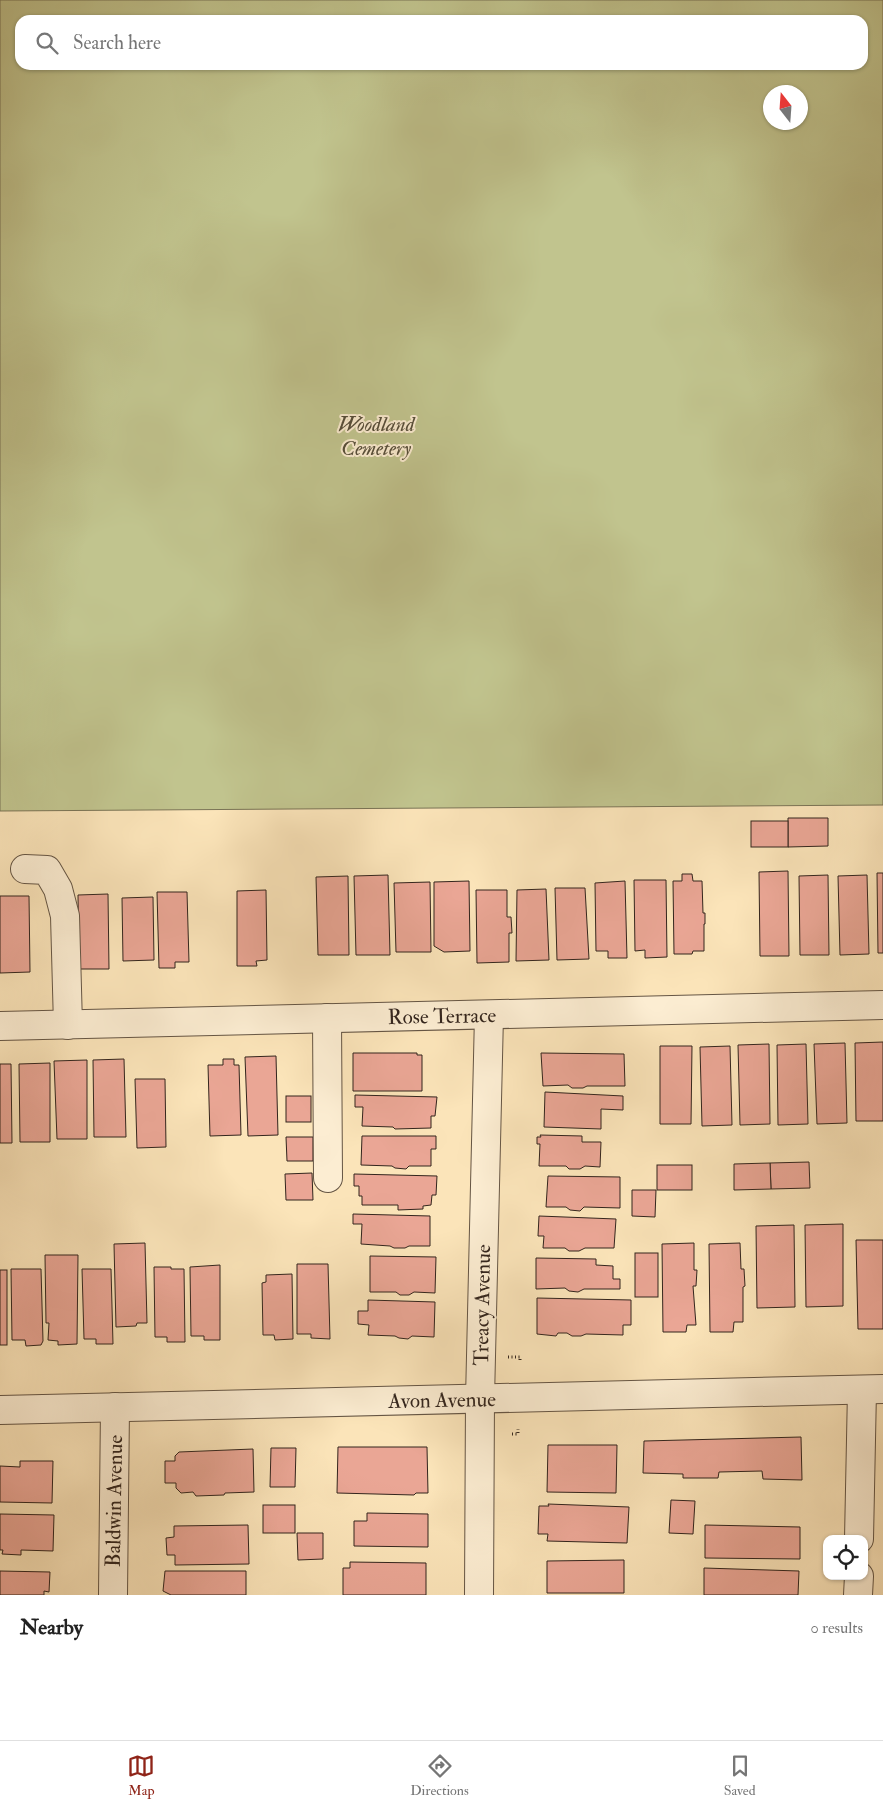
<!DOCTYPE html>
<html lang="en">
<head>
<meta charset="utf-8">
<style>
	body { margin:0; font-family:"IM FELL Double Pica",serif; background:#f6f6f6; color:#222 }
	.controls { position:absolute; right:15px; bottom:15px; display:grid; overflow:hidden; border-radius:10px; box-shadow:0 1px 4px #0004 }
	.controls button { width:45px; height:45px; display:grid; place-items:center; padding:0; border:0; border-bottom:1px solid #e0e0e0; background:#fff; color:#222; font:25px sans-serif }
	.compass { position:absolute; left:763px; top:85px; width:45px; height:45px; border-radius:50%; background:#fff; box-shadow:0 1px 4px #0004; rotate:343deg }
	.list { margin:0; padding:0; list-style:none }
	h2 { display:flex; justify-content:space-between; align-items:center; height:65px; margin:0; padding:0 20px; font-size:21px }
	h2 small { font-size:16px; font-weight:400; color:#767676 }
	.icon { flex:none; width:28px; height:28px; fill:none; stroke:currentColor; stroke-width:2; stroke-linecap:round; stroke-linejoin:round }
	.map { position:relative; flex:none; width:883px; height:1595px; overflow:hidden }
	.search { position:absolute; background:#fff; box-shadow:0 1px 4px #0004; left:15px; right:15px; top:15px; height:55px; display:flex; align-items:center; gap:12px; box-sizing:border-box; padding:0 18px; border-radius:15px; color:#767676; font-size:19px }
	.sheet { height:145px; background:#fff }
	nav { display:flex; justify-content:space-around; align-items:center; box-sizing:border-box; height:70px; border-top:1px solid #e0e0e0; background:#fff; font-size:14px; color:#767676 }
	nav a { display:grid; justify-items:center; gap:2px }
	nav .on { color:#8f2418 }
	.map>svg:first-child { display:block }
	.green { fill:#c1c48e; stroke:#7a7456; fill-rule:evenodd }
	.building { fill:#eaa695; stroke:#33251d }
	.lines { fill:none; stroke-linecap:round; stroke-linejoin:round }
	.minor-casing { stroke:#655544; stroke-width:30 }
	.path { stroke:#33251d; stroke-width:3; stroke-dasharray:1 2.5; stroke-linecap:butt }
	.minor { stroke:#fcedd2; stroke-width:28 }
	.labels { text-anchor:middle; stroke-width:4; stroke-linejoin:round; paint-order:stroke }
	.park-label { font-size:21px; font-style:italic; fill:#564d39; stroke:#fcedd2 }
	.street-label { font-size:21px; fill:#33251d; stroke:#fcedd2 }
</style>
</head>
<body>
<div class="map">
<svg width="883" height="1595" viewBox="0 0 883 1595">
	<rect width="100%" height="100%" fill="#fbe4b9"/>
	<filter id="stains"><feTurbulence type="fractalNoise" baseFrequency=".004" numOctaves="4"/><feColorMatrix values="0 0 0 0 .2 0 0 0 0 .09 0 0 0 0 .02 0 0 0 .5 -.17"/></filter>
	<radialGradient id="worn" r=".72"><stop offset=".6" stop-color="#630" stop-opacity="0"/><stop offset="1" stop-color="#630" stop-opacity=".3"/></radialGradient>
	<path class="green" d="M 0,0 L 883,0 L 883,805 L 0,811 ZM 20,20 L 863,20 L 863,65 L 20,65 ZM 770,92 L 800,92 L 800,122 L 770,122 Z"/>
	<g class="building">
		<path d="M 788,818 L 828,818 L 828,846 L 788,847 Z"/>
		<rect x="751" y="821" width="37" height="26"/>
		<path d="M 788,871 L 789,956 L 760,956 L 759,872 Z"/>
		<path d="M 877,873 L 883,873 L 883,953 L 878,953 Z"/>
		<path d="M 682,874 L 692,874 L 693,881 L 702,881 L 703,913 L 705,913 L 705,924 L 704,924 L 704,951 L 693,951 L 692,954 L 674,954 L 673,881 L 682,881 Z"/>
		<path d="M 388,875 L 390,955 L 356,955 L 354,876 Z"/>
		<path d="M 828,875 L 829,955 L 800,955 L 799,876 Z"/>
		<path d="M 867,875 L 869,954 L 840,955 L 838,876 Z"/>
		<path d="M 348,876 L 349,955 L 318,955 L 316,877 Z"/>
		<path d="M 634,880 L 666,880 L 667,957 L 645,958 L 645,950 L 635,951 Z"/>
		<path d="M 469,881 L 470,951 L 444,952 L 434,946 L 434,882 Z"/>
		<path d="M 625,881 L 627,958 L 608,958 L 608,951 L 596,951 L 595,883 Z"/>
		<path d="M 430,882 L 431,952 L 396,952 L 394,883 Z"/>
		<path d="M 555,888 L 585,888 L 589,959 L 557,960 Z"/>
		<path d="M 546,889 L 549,960 L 516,961 L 517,890 Z"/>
		<path d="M 266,890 L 267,960 L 256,961 L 257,966 L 237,966 L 237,891 Z"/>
		<path d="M 476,890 L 507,890 L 507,917 L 511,917 L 512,933 L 509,933 L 509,962 L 477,963 Z"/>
		<path d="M 157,892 L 187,892 L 189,962 L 175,962 L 175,968 L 159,968 Z"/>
		<path d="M 108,894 L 109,969 L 79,969 L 78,895 Z"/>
		<path d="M 0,896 L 29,896 L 30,972 L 0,973 Z"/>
		<path d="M 153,897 L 154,960 L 123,961 L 122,898 Z"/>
		<path d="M 883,1042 L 883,1121 L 856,1121 L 855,1043 Z"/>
		<path d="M 845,1043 L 847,1123 L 817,1124 L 814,1044 Z"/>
		<path d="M 769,1044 L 770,1124 L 740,1125 L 738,1045 Z"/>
		<path d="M 806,1044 L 808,1124 L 778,1125 L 777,1045 Z"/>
		<path d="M 660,1046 L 692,1046 L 691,1124 L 660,1124 Z"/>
		<path d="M 730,1046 L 732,1125 L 702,1126 L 700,1047 Z"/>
		<path d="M 353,1053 L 417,1053 L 417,1055 L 422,1055 L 422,1091 L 353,1091 Z"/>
		<path d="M 541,1053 L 624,1054 L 625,1086 L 587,1086 L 583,1088 L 572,1088 L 568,1085 L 543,1086 Z"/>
		<path d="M 276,1056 L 278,1135 L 248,1136 L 245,1057 Z"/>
		<path d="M 124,1059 L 126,1137 L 94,1137 L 93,1060 Z"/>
		<path d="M 223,1059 L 234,1059 L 234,1065 L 239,1065 L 241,1135 L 210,1136 L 208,1065 L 223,1065 Z"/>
		<path d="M 87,1060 L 87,1139 L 57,1139 L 54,1061 Z"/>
		<path d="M 50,1063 L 50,1142 L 20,1142 L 19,1064 Z"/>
		<path d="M 0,1064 L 11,1064 L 12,1143 L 0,1143 Z"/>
		<path d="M 135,1079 L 165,1079 L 166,1147 L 137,1148 Z"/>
		<path d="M 545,1092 L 623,1096 L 623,1110 L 601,1109 L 601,1129 L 544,1127 Z"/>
		<path d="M 355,1095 L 437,1097 L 435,1116 L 431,1116 L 431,1128 L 395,1129 L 393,1127 L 362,1126 L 363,1107 L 355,1107 Z"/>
		<rect x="286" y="1096" width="25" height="26"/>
		<path d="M 540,1135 L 582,1136 L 582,1142 L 601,1142 L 600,1167 L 585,1166 L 580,1169 L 569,1169 L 566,1166 L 539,1166 L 540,1144 L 537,1144 L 537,1137 L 541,1137 Z"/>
		<path d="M 362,1136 L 436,1136 L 436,1149 L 431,1149 L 431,1166 L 409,1166 L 406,1169 L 395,1168 L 392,1166 L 361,1165 Z"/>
		<path d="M 286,1137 L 313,1137 L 313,1161 L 287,1161 Z"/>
		<path d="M 809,1162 L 810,1188 L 771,1189 L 770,1163 Z"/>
		<path d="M 770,1163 L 771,1189 L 734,1190 L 734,1164 Z"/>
		<rect x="657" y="1165" width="35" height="25"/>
		<path d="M 312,1173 L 313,1200 L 286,1200 L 285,1174 Z"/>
		<path d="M 354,1174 L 437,1176 L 436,1195 L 432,1195 L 431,1205 L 423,1206 L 423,1209 L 398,1210 L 398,1205 L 362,1205 L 362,1196 L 359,1196 L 359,1186 L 354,1186 Z"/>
		<path d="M 548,1176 L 620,1177 L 620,1208 L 584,1207 L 580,1211 L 570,1210 L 566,1207 L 546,1207 Z"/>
		<path d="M 632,1190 L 656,1190 L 655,1217 L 632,1216 Z"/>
		<path d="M 353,1214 L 430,1216 L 430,1246 L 409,1246 L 405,1248 L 394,1248 L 390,1246 L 361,1244 L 362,1224 L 353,1224 Z"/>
		<path d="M 539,1216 L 616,1219 L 614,1248 L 585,1248 L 579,1251 L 569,1251 L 565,1248 L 543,1248 L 544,1236 L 538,1236 Z"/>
		<path d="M 843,1224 L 843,1306 L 806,1307 L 805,1225 Z"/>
		<path d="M 794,1225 L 795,1307 L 757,1308 L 756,1226 Z"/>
		<path d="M 856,1240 L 883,1240 L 883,1329 L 858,1329 Z"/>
		<path d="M 145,1243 L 147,1323 L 137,1323 L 136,1326 L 116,1327 L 114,1244 Z"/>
		<path d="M 694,1243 L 694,1270 L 697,1270 L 696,1286 L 693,1286 L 696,1325 L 687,1325 L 686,1332 L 663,1332 L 662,1244 Z"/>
		<path d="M 740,1243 L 741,1269 L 744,1269 L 745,1286 L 743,1287 L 743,1322 L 734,1322 L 733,1332 L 710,1332 L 709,1244 Z"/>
		<rect x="635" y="1253" width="23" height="44"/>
		<path d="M 45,1255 L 78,1255 L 77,1344 L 58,1345 L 58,1341 L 48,1340 L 49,1323 L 46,1323 Z"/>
		<path d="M 370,1256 L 436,1257 L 435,1293 L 414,1292 L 409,1295 L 400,1295 L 396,1292 L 370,1292 Z"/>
		<path d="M 536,1258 L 596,1259 L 596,1265 L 613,1266 L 613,1279 L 620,1279 L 620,1289 L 584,1289 L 578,1292 L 569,1291 L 565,1288 L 536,1289 Z"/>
		<path d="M 297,1264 L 328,1264 L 330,1339 L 311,1338 L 311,1334 L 297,1334 Z"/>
		<path d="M 220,1265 L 220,1340 L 204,1340 L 204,1336 L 191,1336 L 190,1267 Z"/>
		<path d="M 154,1267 L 171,1267 L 171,1269 L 184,1269 L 185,1342 L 167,1342 L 167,1337 L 155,1337 Z"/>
		<path d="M 11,1269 L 41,1269 L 43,1341 L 41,1345 L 26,1346 L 25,1340 L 12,1340 Z"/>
		<path d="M 82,1269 L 111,1269 L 113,1344 L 96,1344 L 96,1339 L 84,1339 Z"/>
		<rect x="0" y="1270" width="7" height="75"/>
		<path d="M 292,1274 L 293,1339 L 275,1340 L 274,1335 L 263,1335 L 262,1283 L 266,1282 L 266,1275 Z"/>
		<path d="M 537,1298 L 631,1300 L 631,1325 L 623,1325 L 623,1335 L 586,1334 L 581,1336 L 572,1336 L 567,1333 L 558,1333 L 556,1336 L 537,1334 Z"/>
		<path d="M 368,1300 L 435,1302 L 434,1337 L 412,1336 L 408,1339 L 399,1338 L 395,1336 L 368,1335 L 369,1325 L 358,1324 L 358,1311 L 368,1311 Z"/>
		<path d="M 801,1437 L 802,1480 L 763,1479 L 762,1471 L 719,1472 L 718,1478 L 683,1478 L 683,1474 L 643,1473 L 644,1441 Z"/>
		<path d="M 548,1445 L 617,1445 L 616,1493 L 547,1492 Z"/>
		<path d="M 338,1447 L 427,1447 L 428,1493 L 416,1493 L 414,1495 L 337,1493 Z"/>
		<path d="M 271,1448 L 296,1448 L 295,1487 L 270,1487 Z"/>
		<path d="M 253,1449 L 254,1492 L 225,1493 L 224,1495 L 196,1496 L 193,1492 L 181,1493 L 176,1488 L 176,1483 L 165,1483 L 165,1461 L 175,1461 L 175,1456 L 179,1452 Z"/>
		<path d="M 20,1461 L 53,1461 L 52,1503 L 0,1502 L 0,1466 L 20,1467 Z"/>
		<path d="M 671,1500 L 695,1501 L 693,1534 L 669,1533 Z"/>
		<path d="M 548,1504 L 629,1507 L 627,1543 L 547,1541 L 548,1534 L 538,1534 L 539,1506 L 549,1506 Z"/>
		<rect x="263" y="1505" width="32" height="28"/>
		<path d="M 367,1513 L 428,1514 L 428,1547 L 354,1546 L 354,1521 L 367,1521 Z"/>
		<path d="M 0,1514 L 54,1515 L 53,1551 L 21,1550 L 21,1555 L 2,1554 L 3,1550 L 0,1550 Z"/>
		<path d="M 248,1525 L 249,1564 L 175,1565 L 175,1555 L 167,1555 L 166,1538 L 174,1537 L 174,1526 Z"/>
		<path d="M 705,1525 L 800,1527 L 800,1559 L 705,1558 Z"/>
		<path d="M 297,1533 L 323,1533 L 323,1559 L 298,1560 Z"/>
		<path d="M 624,1560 L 624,1593 L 547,1593 L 547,1561 Z"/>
		<path d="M 350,1562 L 426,1563 L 426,1595 L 343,1595 L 343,1568 L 350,1568 Z"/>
		<path d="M 704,1568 L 799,1571 L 798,1595 L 704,1595 Z"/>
		<path d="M 0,1571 L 50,1572 L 49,1592 L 44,1591 L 44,1595 L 0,1595 Z"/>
		<path d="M 165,1571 L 246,1571 L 246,1595 L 171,1595 L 163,1591 Z"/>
	</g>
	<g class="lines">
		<defs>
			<g id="minor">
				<path d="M 25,869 L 47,870 L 58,889 L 65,916 L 68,1025"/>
				<path d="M 327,1018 L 328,1178"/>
				<path d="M 0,1026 L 883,1005"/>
				<path d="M 0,1410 L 883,1389"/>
				<path d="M 859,1539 L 862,1390"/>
				<path d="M 113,1595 L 115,1407"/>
				<path d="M 479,1595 L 480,1399 L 489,1015"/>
				<path d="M 858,1595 L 859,1576"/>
			</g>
		</defs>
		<use href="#minor" class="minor-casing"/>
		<g class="path">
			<path d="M 508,1357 L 520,1357 L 520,1362"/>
			<path d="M 512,1434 L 518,1434 L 518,1429"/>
		</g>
		<use href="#minor" class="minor"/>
	</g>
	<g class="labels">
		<g class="park-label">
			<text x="376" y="431">Woodland<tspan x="376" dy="24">Cemetery</tspan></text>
		</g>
		<g class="street-label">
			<text transform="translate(442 1016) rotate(-1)" y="7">Rose Terrace</text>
			<text transform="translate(482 1305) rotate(-89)" y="7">Treacy Avenue</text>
			<text transform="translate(442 1400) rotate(-1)" y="7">Avon Avenue</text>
			<text transform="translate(114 1501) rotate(-89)" y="7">Baldwin Avenue</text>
		</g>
	</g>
	<rect width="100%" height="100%" filter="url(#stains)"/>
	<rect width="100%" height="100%" fill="url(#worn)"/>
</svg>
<div class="controls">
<button><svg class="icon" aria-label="locate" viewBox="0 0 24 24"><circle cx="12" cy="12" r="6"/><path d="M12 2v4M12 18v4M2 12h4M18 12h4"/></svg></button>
</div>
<svg class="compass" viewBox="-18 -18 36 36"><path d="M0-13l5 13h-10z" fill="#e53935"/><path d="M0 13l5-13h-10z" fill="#767676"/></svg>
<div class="search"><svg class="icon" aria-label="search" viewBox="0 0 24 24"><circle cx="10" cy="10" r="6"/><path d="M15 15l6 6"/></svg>Search here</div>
</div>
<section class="sheet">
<h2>Nearby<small>0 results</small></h2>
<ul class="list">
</ul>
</section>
<nav>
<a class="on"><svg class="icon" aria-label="map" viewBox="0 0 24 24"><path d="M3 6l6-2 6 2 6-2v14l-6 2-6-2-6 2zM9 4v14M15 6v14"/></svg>Map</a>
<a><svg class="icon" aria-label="directions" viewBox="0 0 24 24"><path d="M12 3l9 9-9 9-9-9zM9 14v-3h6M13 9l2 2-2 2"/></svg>Directions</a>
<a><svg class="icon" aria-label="saved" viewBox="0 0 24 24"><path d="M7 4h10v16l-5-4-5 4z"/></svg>Saved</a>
</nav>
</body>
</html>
